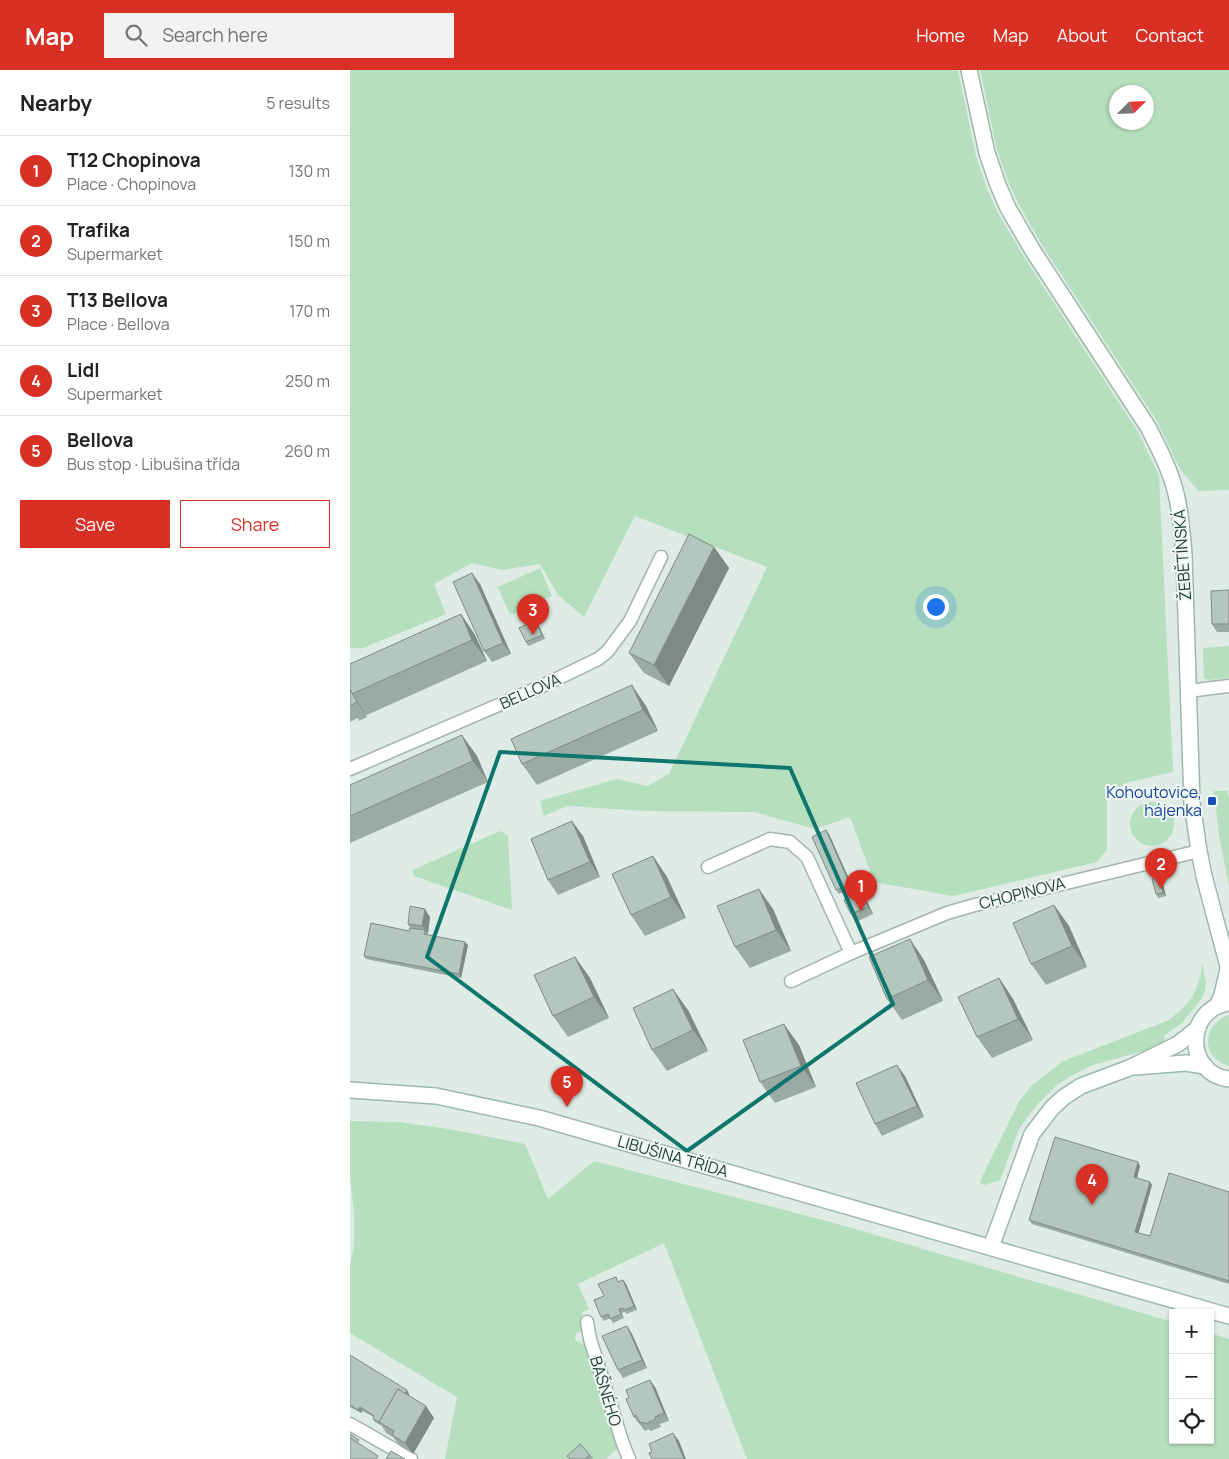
<!DOCTYPE html>
<html lang="en">
<head>
<meta charset="utf-8">
<style>
	body { margin:0; font-family:Manrope,sans-serif; background:#f2f2f2; color:#222 }
	.controls { position:absolute; right:15px; bottom:15px; display:grid; overflow:hidden; border-radius:0px; box-shadow:0 1px 4px #0004 }
	.controls button { width:45px; height:45px; display:grid; place-items:center; padding:0; border:0; border-bottom:1px solid #e0e0e0; background:#fff; color:#222; font:25px sans-serif }
	.compass { position:absolute; left:759px; top:15px; width:45px; height:45px; border-radius:50%; background:#fff; box-shadow:0 1px 4px #0004; rotate:66deg }
	.you { position:absolute; left:585px; top:536px; width:18px; height:18px; margin:-12px; border:4px solid #fff; border-radius:50%; background:#1a73e8; box-shadow:0 0 0 8px #1a73e833 }
	.badge { display:grid; place-items:center; width:32px; height:32px; border-radius:50%; background:#d93025; color:#fff; font-size:16px; font-weight:700 }
	.pin { position:absolute; translate:-50% -41px; filter:drop-shadow(0 1px 2px #0008) }
	.pin::after { content:''; position:absolute; top:26px; width:18px; height:15px; background:inherit; clip-path:polygon(0 0,100% 0,50% 100%) }
	.list { margin:0; padding:0; list-style:none }
	h2 { display:flex; justify-content:space-between; align-items:center; height:65px; margin:0; padding:0 20px; font-size:21px }
	h2 small { font-size:16px; font-weight:400; color:#767676 }
	.list li { display:grid; grid-template-columns:32px 1fr auto; gap:15px; align-items:center; box-sizing:border-box; height:70px; padding:0 20px; border-top:1px solid #e0e0e0 }
	.list b { display:block; font-size:19px; white-space:nowrap }
	.list p { margin:0; font-size:16px; white-space:nowrap; color:#767676 }
	.list em { font-size:16px; font-style:normal; color:#767676 }
	.actions { display:flex; gap:10px; padding:15px 20px }
	.actions a { flex:1; padding:11px 0; border:1px solid #d93025; border-radius:0px; text-align:center; font-size:18px; color:#d93025 }
	.actions .main { background:#d93025; color:#fff }
	.icon { flex:none; width:28px; height:28px; fill:none; stroke:currentColor; stroke-width:2; stroke-linecap:round; stroke-linejoin:round }
	.map { position:relative; flex:none; width:879px; height:1389px; overflow:hidden }
	header { display:flex; align-items:center; gap:30px; box-sizing:border-box; height:70px; padding:0 25px; background:#d93025; color:#fff }
	header strong { font-size:24px }
	nav { display:flex; gap:28px; margin-inline-start:auto; font-size:18px }
	.search { width:350px; height:45px; background:#f2f2f2; display:flex; align-items:center; gap:12px; box-sizing:border-box; padding:0 18px; border-radius:0px; color:#767676; font-size:19px }
	main { display:flex }
	aside { flex:1; background:#fff }
	.map>svg:first-child { display:block }
	.green { fill:#b6dfbd; fill-rule:evenodd }
	.lines { fill:none; stroke-linecap:round; stroke-linejoin:round }
	.street-casing { stroke:#a2b4ac; stroke-width:15 }
	.secondary-casing { stroke:#9db9ac; stroke-width:18 }
	.street { stroke:#fff; stroke-width:12 }
	.secondary { stroke:#fff; stroke-width:15 }
	.wall { fill:#9baba3 }
	.shaded-wall { fill:#7e8b85 }
	.building { fill:#b4c7be; stroke:#7e8b85 }
	.marked { fill:none; stroke:#0f766e; stroke-width:4; stroke-linejoin:round }
	.transit-dot { fill:#1a4fb4; stroke:#f0f8f3; stroke-width:2 }
	.labels { text-anchor:middle; stroke-width:4; stroke-linejoin:round; paint-order:stroke }
	.street-label { font-size:16px; fill:#1f3e32; stroke:#f0f8f3 }
	.transit-label { font-size:16px; fill:#164399; stroke:#f0f8f3; text-anchor:end }
</style>
</head>
<body>
<header>
<strong>Map</strong>
<div class="search"><svg class="icon" aria-label="search" viewBox="0 0 24 24"><circle cx="10" cy="10" r="6"/><path d="M15 15l6 6"/></svg>Search here</div>
<nav><a>Home</a><a>Map</a><a>About</a><a>Contact</a></nav>
</header>
<main>
<aside>
<h2>Nearby<small>5 results</small></h2>
<ul class="list">
<li><span class="badge">1</span><div><b>T12 Chopinova</b><p>Place · Chopinova</p></div><em>130 m</em></li>
<li><span class="badge">2</span><div><b>Trafika</b><p>Supermarket</p></div><em>150 m</em></li>
<li><span class="badge">3</span><div><b>T13 Bellova</b><p>Place · Bellova</p></div><em>170 m</em></li>
<li><span class="badge">4</span><div><b>Lidl</b><p>Supermarket</p></div><em>250 m</em></li>
<li><span class="badge">5</span><div><b>Bellova</b><p>Bus stop · Libušina třída</p></div><em>260 m</em></li>
</ul>
<div class="actions"><a class="main">Save</a><a>Share</a></div>
</aside>
<div class="map">
<svg width="879" height="1389" viewBox="0 0 879 1389">
	<rect width="100%" height="100%" fill="#dfece5"/>
	<g class="green">
		<path d="M 0,0 L 608,0 L 626,86 L 637,119 L 648,143 L 674,187 L 788,362 L 809,405 L 823,702 L 775,713 L 757,730 L 757,779 L 747,792 L 603,826 L 524,812 L 500,747 L 465,759 L 404,742 L 295,741 L 217,736 L 194,746 L 190,731 L 267,709 L 298,716 L 319,704 L 417,497 L 285,446 L 234,547 L 208,525 L 190,494 L 152,500 L 122,493 L 84,514 L 96,544 L 13,578 L 0,578 Z"/>
		<path d="M 630,0 L 879,0 L 879,420 L 849,421 L 831,401 L 807,351 L 692,175 L 668,133 L 658,111 L 647,80 ZM 766,22 L 796,22 L 796,52 L 766,52 Z"/>
		<path d="M 190,498 L 202,526 L 160,545 L 148,517 Z"/>
		<path d="M 879,576 L 879,608 L 858,610 L 854,608 L 853,578 Z"/>
		<path d="M 864,721 L 877,721 L 879,727 L 879,816 L 869,765 Z"/>
		<circle cx="802" cy="754" r="22"/>
		<path d="M 150,761 L 158,765 L 162,840 L 64,806 L 63,800 Z"/>
		<path d="M 852,893 L 856,912 L 855,920 L 852,928 L 833,952 L 814,966 L 815,972 L 793,981 L 743,995 L 721,1006 L 708,1014 L 685,1037 L 669,1059 L 650,1110 L 635,1115 L 631,1114 L 630,1111 L 669,1032 L 681,1016 L 712,992 L 721,988 L 817,951 C 839,936 850,921 852,893 Z"/>
		<path d="M 879,945 L 879,996 C 850,988 852,954 879,945 Z"/>
		<path d="M 0,1051 L 49,1052 L 99,1059 L 175,1074 L 198,1129 L 244,1091 L 481,1152 L 823,1252 L 823,1370 L 860,1370 L 860,1263 L 879,1269 L 879,1389 L 397,1389 L 314,1173 L 228,1214 L 239,1239 L 232,1242 L 234,1261 L 226,1263 L 225,1270 L 236,1275 L 268,1377 L 256,1389 L 95,1389 L 107,1327 L 0,1263 L 0,1196 L 4,1175 L 4,1144 L 0,1104 Z"/>
	</g>
	<g class="lines">
		<defs>
			<g id="street">
				<path d="M 838,621 L 879,616"/>
				<path d="M 0,699 L 188,618 L 248,589 L 257,582 L 280,551 L 311,487"/>
				<path d="M 358,797 L 420,769 L 440,772 L 457,787 L 501,883 L 597,843 L 621,836 L 849,781"/>
				<path d="M 441,911 L 501,883"/>
				<path d="M 237,1252 L 240,1269 L 273,1374 L 279,1389"/>
				<path d="M 0,1354 L 61,1389"/>
			</g>
			<g id="secondary">
				<path d="M 619,0 L 637,83 L 648,115 L 658,138 L 683,181 L 798,357 C 806,373 815,389 821,407 C 830,432 832,459 834,485 L 842,733 L 849,781 L 854,806 L 879,900"/>
				<path d="M 879,933 C 834,939 835,1004 879,1009"/>
				<path d="M 867,936 L 872,925 L 878,899"/>
				<path d="M 785,997 L 836,993 L 855,996"/>
				<path d="M 0,1020 L 86,1026 L 189,1048 L 879,1246"/>
				<path d="M 641,1177 L 682,1064 L 702,1038 L 714,1027 L 731,1016 L 779,998 L 828,974 L 848,958"/>
			</g>
		</defs>
		<use href="#street" class="street-casing"/>
		<use href="#secondary" class="secondary-casing"/>
		<use href="#street" class="street"/>
		<use href="#secondary" class="secondary"/>
	</g>
	<g class="wall">
		<path d="M 364,477 L 379,498 L 319,616 L 294,603 L 279,583 Z"/>
		<path d="M 130,514 L 161,584 L 142,592 L 134,581 Z"/>
		<path d="M 879,520 L 879,562 L 867,562 L 862,554 Z"/>
		<path d="M 111,544 L 125,565 L 137,591 L 17,645 L 15,643 L 17,647 L 9,651 L 8,648 L 0,652 L 0,594 Z"/>
		<path d="M 188,554 L 195,569 L 178,576 L 176,572 Z"/>
		<path d="M 296,636 L 308,661 L 187,715 L 172,694 Z"/>
		<path d="M 127,686 L 138,712 L 0,773 L 0,715 Z"/>
		<path d="M 476,760 L 479,764 L 503,818 L 489,824 L 486,820 Z"/>
		<path d="M 233,766 L 250,807 L 208,825 L 198,810 Z"/>
		<path d="M 303,786 L 317,807 L 336,848 L 295,866 L 281,845 Z"/>
		<path d="M 810,807 L 812,811 L 816,826 L 808,828 L 806,824 Z"/>
		<path d="M 511,822 L 516,829 L 523,844 L 506,852 L 501,844 Z"/>
		<path d="M 704,835 L 719,856 L 737,897 L 696,915 L 681,894 Z"/>
		<path d="M 423,839 L 441,881 L 400,898 L 385,877 Z"/>
		<path d="M 80,847 L 77,865 L 118,875 L 111,908 L 16,889 L 14,886 L 59,861 L 60,858 L 58,854 Z"/>
		<path d="M 225,887 L 240,908 L 259,948 L 218,967 L 203,946 Z"/>
		<path d="M 574,890 L 593,931 L 552,950 L 537,929 Z"/>
		<path d="M 649,908 L 663,929 L 683,970 L 642,988 L 627,967 Z"/>
		<path d="M 338,940 L 358,981 L 317,1001 L 302,980 Z"/>
		<path d="M 449,975 L 466,1017 L 425,1033 L 410,1012 Z"/>
		<path d="M 555,1006 L 574,1047 L 532,1066 L 525,1054 Z"/>
		<path d="M 790,1096 L 787,1108 L 800,1112 L 802,1115 L 788,1163 L 800,1166 L 879,1122 L 879,1214 L 682,1154 L 679,1150 Z"/>
		<path d="M 273,1210 L 276,1214 L 287,1240 L 276,1244 L 275,1242 L 272,1243 L 274,1248 L 263,1253 L 260,1248 L 254,1251 L 251,1247 L 254,1226 L 269,1212 Z"/>
		<path d="M 277,1256 L 282,1264 L 297,1298 L 273,1308 L 268,1300 Z"/>
		<path d="M 0,1285 L 59,1324 L 58,1326 L 84,1348 L 63,1384 L 50,1376 L 43,1367 L 36,1363 L 32,1356 L 25,1352 L 23,1349 L 24,1347 L 12,1341 L 11,1343 L 0,1337 Z"/>
		<path d="M 305,1317 L 319,1351 L 310,1354 L 311,1357 L 300,1361 L 299,1359 L 295,1361 L 284,1347 Z"/>
		<path d="M 240,1385 L 243,1388 L 242,1389 L 220,1389 L 217,1386 Z"/>
	</g>
	<g class="shaded-wall">
		<path d="M 364,477 L 379,498 L 319,616 L 304,595 Z"/>
		<path d="M 122,503 L 130,514 L 161,584 L 153,573 Z"/>
		<path d="M 111,544 L 125,565 L 137,591 L 122,570 Z"/>
		<path d="M 186,550 L 188,554 L 195,569 L 192,565 Z"/>
		<path d="M 282,615 L 296,636 L 308,661 L 293,640 Z"/>
		<path d="M 5,628 L 15,643 L 17,647 L 7,632 Z"/>
		<path d="M 112,665 L 127,686 L 138,712 L 123,691 Z"/>
		<path d="M 222,751 L 233,766 L 250,807 L 240,792 Z"/>
		<path d="M 476,760 L 479,764 L 503,818 L 500,814 Z"/>
		<path d="M 303,786 L 317,807 L 336,848 L 321,827 Z"/>
		<path d="M 810,807 L 812,811 L 816,826 L 813,823 Z"/>
		<path d="M 409,819 L 423,839 L 441,881 L 426,860 Z"/>
		<path d="M 511,822 L 516,829 L 523,844 L 518,837 Z"/>
		<path d="M 704,835 L 719,856 L 737,897 L 722,876 Z"/>
		<path d="M 75,839 L 80,847 L 78,864 L 72,856 Z"/>
		<path d="M 560,869 L 574,890 L 593,931 L 578,910 Z"/>
		<path d="M 115,872 L 118,875 L 111,908 L 109,904 Z"/>
		<path d="M 225,887 L 240,908 L 259,948 L 244,927 Z"/>
		<path d="M 649,908 L 663,929 L 683,970 L 668,949 Z"/>
		<path d="M 323,919 L 338,940 L 358,981 L 343,960 Z"/>
		<path d="M 434,954 L 449,975 L 466,1017 L 451,996 Z"/>
		<path d="M 547,995 L 555,1006 L 574,1047 L 567,1036 Z"/>
		<path d="M 788,1092 L 790,1096 L 786,1111 L 784,1107 Z"/>
		<path d="M 800,1112 L 802,1115 L 788,1165 L 785,1162 Z"/>
		<path d="M 273,1210 L 276,1214 L 287,1240 L 284,1236 Z"/>
		<path d="M 277,1256 L 282,1264 L 297,1298 L 292,1290 Z"/>
		<path d="M 300,1310 L 305,1317 L 319,1351 L 314,1343 Z"/>
		<path d="M 57,1320 L 59,1324 L 39,1358 Z"/>
		<path d="M 76,1336 L 84,1348 L 63,1384 L 55,1373 Z"/>
		<path d="M 10,1337 L 12,1341 L 11,1343 L 8,1340 Z"/>
		<path d="M 323,1363 L 329,1371 L 336,1389 L 334,1389 Z"/>
	</g>
	<g class="building">
		<path d="M 339,464 L 364,477 L 304,595 L 279,583 Z"/>
		<path d="M 122,503 L 153,573 L 134,581 L 103,512 Z"/>
		<path d="M 879,520 L 879,554 L 862,554 L 861,521 Z"/>
		<path d="M 111,544 L 122,570 L 2,624 L 0,619 L 0,594 Z"/>
		<path d="M 186,550 L 192,565 L 176,572 L 169,558 Z"/>
		<path d="M 282,615 L 293,640 L 172,694 L 161,669 Z"/>
		<path d="M 0,619 L 7,632 L 0,636 Z"/>
		<path d="M 112,665 L 123,691 L 0,746 L 0,715 Z"/>
		<path d="M 222,751 L 240,792 L 198,810 L 181,769 Z"/>
		<path d="M 476,760 L 500,814 L 486,820 L 462,767 Z"/>
		<path d="M 303,786 L 321,827 L 281,845 L 262,804 Z"/>
		<path d="M 810,807 L 813,823 L 806,824 L 802,809 Z"/>
		<path d="M 409,819 L 426,860 L 385,877 L 367,836 Z"/>
		<path d="M 511,822 L 518,837 L 501,844 L 494,830 Z"/>
		<path d="M 704,835 L 722,876 L 681,894 L 663,853 Z"/>
		<path d="M 60,836 L 75,839 L 72,856 L 58,854 Z"/>
		<path d="M 21,853 L 59,861 L 60,858 L 75,860 L 74,864 L 115,872 L 109,904 L 14,886 Z"/>
		<path d="M 560,869 L 578,910 L 537,929 L 519,887 Z"/>
		<path d="M 225,887 L 244,927 L 203,946 L 184,905 Z"/>
		<path d="M 649,908 L 668,949 L 627,967 L 608,927 Z"/>
		<path d="M 323,919 L 343,960 L 302,980 L 283,938 Z"/>
		<path d="M 434,954 L 451,996 L 410,1012 L 393,970 Z"/>
		<path d="M 547,995 L 567,1036 L 525,1054 L 506,1013 Z"/>
		<path d="M 705,1067 L 788,1092 L 784,1107 L 800,1112 L 785,1162 L 800,1166 L 819,1103 L 879,1122 L 879,1211 L 679,1150 Z"/>
		<path d="M 266,1207 L 268,1212 L 273,1210 L 284,1236 L 274,1240 L 273,1238 L 269,1239 L 271,1244 L 260,1249 L 258,1244 L 251,1247 L 244,1230 L 254,1226 L 248,1214 Z"/>
		<path d="M 277,1256 L 292,1290 L 268,1300 L 252,1266 Z"/>
		<path d="M 0,1285 L 57,1320 L 55,1324 L 48,1319 L 29,1352 L 23,1349 L 24,1346 L 10,1337 L 8,1340 L 0,1335 Z"/>
		<path d="M 300,1310 L 314,1343 L 305,1347 L 306,1349 L 295,1354 L 294,1352 L 290,1353 L 286,1345 L 284,1347 L 276,1329 L 279,1328 L 276,1320 Z"/>
		<path d="M 48,1319 L 76,1336 L 55,1373 L 42,1365 L 44,1361 L 29,1352 Z"/>
		<path d="M 323,1363 L 334,1389 L 302,1389 L 299,1383 L 302,1382 L 299,1374 Z"/>
		<path d="M 0,1364 L 9,1370 L 7,1373 L 0,1368 L 0,1369 Z"/>
		<path d="M 0,1368 L 28,1386 L 26,1389 L 0,1389 Z"/>
		<path d="M 230,1374 L 240,1385 L 235,1389 L 220,1389 L 217,1386 Z"/>
		<path d="M 41,1381 L 55,1389 L 36,1389 Z"/>
	</g>
	<path class="marked" d="M 150,682 L 440,698 L 543,934 L 337,1081 L 77,887 Z"/>
	<rect class="transit-dot" x="857" y="726" width="10" height="10" rx="2.5"/>
	<g class="labels">
		<g class="street-label">
			<text transform="translate(832 485) rotate(-94)" y="6">ŽEBĚTÍNSKÁ</text>
			<text transform="translate(180 621) rotate(-24)" y="6">BELLOVA</text>
			<text transform="translate(672 823) rotate(-14)" y="6">CHOPINOVA</text>
			<text transform="translate(323 1086) rotate(16)" y="6">LIBUŠINA TŘÍDA</text>
			<text transform="translate(256 1321) rotate(73)" y="6">BAŠNÉHO</text>
		</g>
		<g class="transit-label">
			<text x="852" y="728">Kohoutovice,<tspan x="852" dy="18">hájenka</tspan></text>
		</g>
	</g>
</svg>
<div class="controls">
<button>+</button>
<button>−</button>
<button><svg class="icon" aria-label="locate" viewBox="0 0 24 24"><circle cx="12" cy="12" r="6"/><path d="M12 2v4M12 18v4M2 12h4M18 12h4"/></svg></button>
</div>
<svg class="compass" viewBox="-18 -18 36 36"><path d="M0-13l5 13h-10z" fill="#e53935"/><path d="M0 13l5-13h-10z" fill="#767676"/></svg>
<div class="you"></div>
<div class="pin badge" style="left:511px;top:841px">1</div>
<div class="pin badge" style="left:811px;top:819px">2</div>
<div class="pin badge" style="left:183px;top:565px">3</div>
<div class="pin badge" style="left:742px;top:1135px">4</div>
<div class="pin badge" style="left:217px;top:1037px">5</div>
</div>
</main>
</body>
</html>
